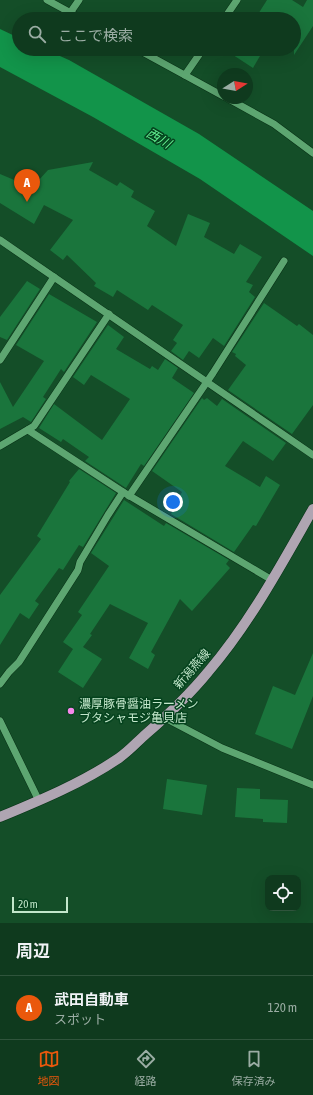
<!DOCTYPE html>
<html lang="ja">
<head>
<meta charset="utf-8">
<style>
	body { margin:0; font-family:"Asap Condensed","Noto Sans JP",sans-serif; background:#184127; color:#f1f3f6 }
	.controls { position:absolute; right:12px; bottom:12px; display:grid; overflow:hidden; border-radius:8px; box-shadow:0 4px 16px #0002 }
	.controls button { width:36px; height:36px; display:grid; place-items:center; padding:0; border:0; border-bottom:1px solid #2f543c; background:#0f3a1e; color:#f1f3f6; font:20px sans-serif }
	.compass { position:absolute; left:217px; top:68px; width:36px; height:36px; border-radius:50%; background:#0f3a1e; box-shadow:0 4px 16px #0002; rotate:79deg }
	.scale { position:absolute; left:12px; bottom:10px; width:56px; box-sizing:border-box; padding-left:4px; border:2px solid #c3e7cb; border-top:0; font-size:11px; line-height:14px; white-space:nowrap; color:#c3e7cb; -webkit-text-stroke:3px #05431e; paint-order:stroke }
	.you { position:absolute; left:173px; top:502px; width:14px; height:14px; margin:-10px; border:3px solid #fff; border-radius:50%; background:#1a73e8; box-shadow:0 0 0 6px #1a73e833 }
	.badge { display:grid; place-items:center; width:26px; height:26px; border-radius:50%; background:#ea580c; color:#fff; font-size:13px; font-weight:700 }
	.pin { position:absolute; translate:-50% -33px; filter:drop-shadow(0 1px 2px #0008) }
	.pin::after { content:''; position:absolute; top:21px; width:14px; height:12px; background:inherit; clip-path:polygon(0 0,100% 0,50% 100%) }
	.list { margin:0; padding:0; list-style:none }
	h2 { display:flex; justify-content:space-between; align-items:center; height:52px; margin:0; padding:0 16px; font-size:17px }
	h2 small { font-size:13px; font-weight:400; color:#9bada4 }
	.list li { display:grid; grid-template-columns:26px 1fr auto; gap:12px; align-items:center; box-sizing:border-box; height:64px; padding:0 16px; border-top:1px solid #2f543c }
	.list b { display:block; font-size:15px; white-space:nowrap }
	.list p { margin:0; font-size:13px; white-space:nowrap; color:#9bada4 }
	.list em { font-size:13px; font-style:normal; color:#9bada4 }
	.icon { flex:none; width:22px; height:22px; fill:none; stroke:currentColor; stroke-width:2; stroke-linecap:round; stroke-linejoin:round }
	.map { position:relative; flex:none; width:313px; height:923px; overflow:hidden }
	.search { position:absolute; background:#0f3a1e; box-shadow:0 4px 16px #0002; left:12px; right:12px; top:12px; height:44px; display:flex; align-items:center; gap:10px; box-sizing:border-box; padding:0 14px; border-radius:22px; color:#9bada4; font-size:15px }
	.sheet { height:116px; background:#0f3a1e }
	nav { display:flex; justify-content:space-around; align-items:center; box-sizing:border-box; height:56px; border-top:1px solid #2f543c; background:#0f3a1e; font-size:11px; color:#9bada4 }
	nav a { display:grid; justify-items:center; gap:2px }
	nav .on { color:#ea580c }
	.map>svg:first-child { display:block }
	.water { fill:#12944a }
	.building { fill:#1a753c }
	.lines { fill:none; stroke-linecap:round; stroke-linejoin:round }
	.minor-casing { stroke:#083116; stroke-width:8 }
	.major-casing { stroke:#083116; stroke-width:11 }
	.minor { stroke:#5da671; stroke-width:7 }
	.major { stroke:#afa5b2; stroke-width:10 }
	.poi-dot { fill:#f788eb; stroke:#05431e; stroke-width:1.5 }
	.labels { text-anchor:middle; stroke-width:3; stroke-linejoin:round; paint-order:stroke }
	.street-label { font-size:12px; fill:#c3e7cb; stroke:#05431e }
	.poi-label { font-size:12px; fill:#c3e7cb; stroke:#05431e; text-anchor:start }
	.water-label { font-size:13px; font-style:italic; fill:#61ef8f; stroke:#05431e }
</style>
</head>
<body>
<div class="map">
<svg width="313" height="923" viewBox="0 0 313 923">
	<rect width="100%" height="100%" fill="#144e28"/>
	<path class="water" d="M 0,29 L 19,38 L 19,49 L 44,49 L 69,60 L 199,134 L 313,211 L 313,256 L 200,179 L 93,117 L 0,67 Z"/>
	<g class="building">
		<path d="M 267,0 L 292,0 L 303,7 L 307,0 L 313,0 L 313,26 L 294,55 L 294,19 L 255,19 Z"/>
		<path d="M 224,49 L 264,49 L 253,68 Z"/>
		<path d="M 93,162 L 89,170 L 117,186 L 120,182 L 134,191 L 131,197 L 155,211 L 147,226 L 176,246 L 188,214 L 210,223 L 204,237 L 234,254 L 240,244 L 262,257 L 246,282 L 253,285 L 249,292 L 255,297 L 224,346 L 213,338 L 199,358 L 189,351 L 183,360 L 171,351 L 177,343 L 173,340 L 183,325 L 152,305 L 148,310 L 117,290 L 113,297 L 94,286 L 96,283 L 67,255 L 63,260 L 50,250 L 73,220 L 44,205 L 34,224 L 0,203 L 0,174 L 19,182 L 24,173 L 38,181 L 48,170 Z"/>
		<path d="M 27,281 L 40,289 L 7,340 L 0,337 L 0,317 Z"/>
		<path d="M 49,294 L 97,322 L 64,372 L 61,369 L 43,397 L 46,399 L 31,422 L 23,417 L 0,429 L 0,382 L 13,407 L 44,361 L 16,345 Z"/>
		<path d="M 264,303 L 297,326 L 299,324 L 313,335 L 313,405 L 292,434 L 228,390 L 246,365 L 235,356 L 236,354 L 232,352 Z"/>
		<path d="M 108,325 L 124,337 L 116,349 L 150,369 L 152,366 L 158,370 L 165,359 L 178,368 L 172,378 L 194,393 L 144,466 L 141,464 L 126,488 L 85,461 L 89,457 L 63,439 L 61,442 L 39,428 L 54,404 L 102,440 L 130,399 L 91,375 L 84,385 L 73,377 Z"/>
		<path d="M 202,398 L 204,400 L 207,398 L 217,406 L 222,399 L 286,443 L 273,461 L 243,441 L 225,466 L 260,487 L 266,476 L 280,485 L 256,526 L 253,525 L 234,552 L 171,514 L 182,492 L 152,471 Z"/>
		<path d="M 79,469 L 116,493 L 83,547 L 79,545 L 63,570 L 59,568 L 35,601 L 39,604 L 29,619 L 20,613 L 0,645 L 0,595 L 41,539 L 37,536 L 70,482 L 69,481 Z"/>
		<path d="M 124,500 L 164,526 L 166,523 L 229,560 L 226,564 L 230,568 L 192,611 L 180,599 L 151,652 L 155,655 L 148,669 L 129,658 L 148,623 L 110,604 L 90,634 L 92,635 L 83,647 L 102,659 L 83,688 L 58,672 L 73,649 L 63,642 L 82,615 L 78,612 L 109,566 L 91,553 Z"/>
		<path d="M 313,653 L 313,696 L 292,749 L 255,734 L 273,686 L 295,695 Z"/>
		<path d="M 167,779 L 207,785 L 202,815 L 163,809 Z"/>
		<path d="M 237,788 L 260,789 L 260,799 L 288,800 L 287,823 L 263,822 L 263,819 L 235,817 Z"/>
	</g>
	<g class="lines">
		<defs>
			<g id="minor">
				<path d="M 47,0 L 82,19"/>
				<path d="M 70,13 L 79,0"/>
				<path d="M 224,19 L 237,0"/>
				<path d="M 137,49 L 223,96"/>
				<path d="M 185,75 L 203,49"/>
				<path d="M 227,98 L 274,124 L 313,153"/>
				<path d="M 0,240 L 313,455"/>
				<path d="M 0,360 L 54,277"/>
				<path d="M 28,430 L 123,492 L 272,580"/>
				<path d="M 0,446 L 34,426 L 109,314"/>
				<path d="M 129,496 L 213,373 L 284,261"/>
				<path d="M 0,684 L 9,672 L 19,662 L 78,570 L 80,562 L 108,515 L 123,492"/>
				<path d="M 165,718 L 222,748 L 313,785"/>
				<path d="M 0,721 L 39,801"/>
			</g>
			<path id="major" d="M 0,817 C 41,800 82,783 119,758 C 129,751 137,742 146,734 C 168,715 190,694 208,672 C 250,623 281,565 313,509"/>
		</defs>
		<use href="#minor" class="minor-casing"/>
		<use href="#major" class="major-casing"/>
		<use href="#minor" class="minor"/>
		<use href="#major" class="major"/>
	</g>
	<circle class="poi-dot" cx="71" cy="711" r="4"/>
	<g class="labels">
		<g class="street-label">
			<text transform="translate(192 669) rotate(-49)" y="4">新潟燕線</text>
		</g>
		<g class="poi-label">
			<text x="79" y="708">濃厚豚骨醤油ラーメン<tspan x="79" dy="14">ブタシャモジ亀貝店</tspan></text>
		</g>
		<g class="water-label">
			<text transform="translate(159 138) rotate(30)" y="5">西川</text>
		</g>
	</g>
</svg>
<div class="controls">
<button><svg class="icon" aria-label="locate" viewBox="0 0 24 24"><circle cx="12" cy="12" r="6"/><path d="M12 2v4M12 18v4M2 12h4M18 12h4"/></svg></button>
</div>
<svg class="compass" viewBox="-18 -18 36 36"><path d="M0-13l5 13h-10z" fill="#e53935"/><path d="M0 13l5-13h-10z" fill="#9bada4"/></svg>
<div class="scale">20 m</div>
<div class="you"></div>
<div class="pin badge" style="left:27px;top:202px">A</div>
<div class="search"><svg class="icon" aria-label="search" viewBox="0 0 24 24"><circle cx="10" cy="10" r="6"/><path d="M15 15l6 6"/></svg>ここで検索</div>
</div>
<section class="sheet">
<h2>周辺<small></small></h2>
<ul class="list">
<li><span class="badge">A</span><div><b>武田自動車</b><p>スポット</p></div><em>120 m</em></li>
</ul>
</section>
<nav>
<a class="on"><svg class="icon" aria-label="map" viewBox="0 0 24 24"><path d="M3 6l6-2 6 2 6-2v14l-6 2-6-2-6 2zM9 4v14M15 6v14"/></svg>地図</a>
<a><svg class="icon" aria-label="directions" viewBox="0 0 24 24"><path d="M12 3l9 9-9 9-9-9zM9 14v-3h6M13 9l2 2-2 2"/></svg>経路</a>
<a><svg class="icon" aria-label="saved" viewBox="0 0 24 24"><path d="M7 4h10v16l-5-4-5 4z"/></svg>保存済み</a>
</nav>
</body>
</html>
